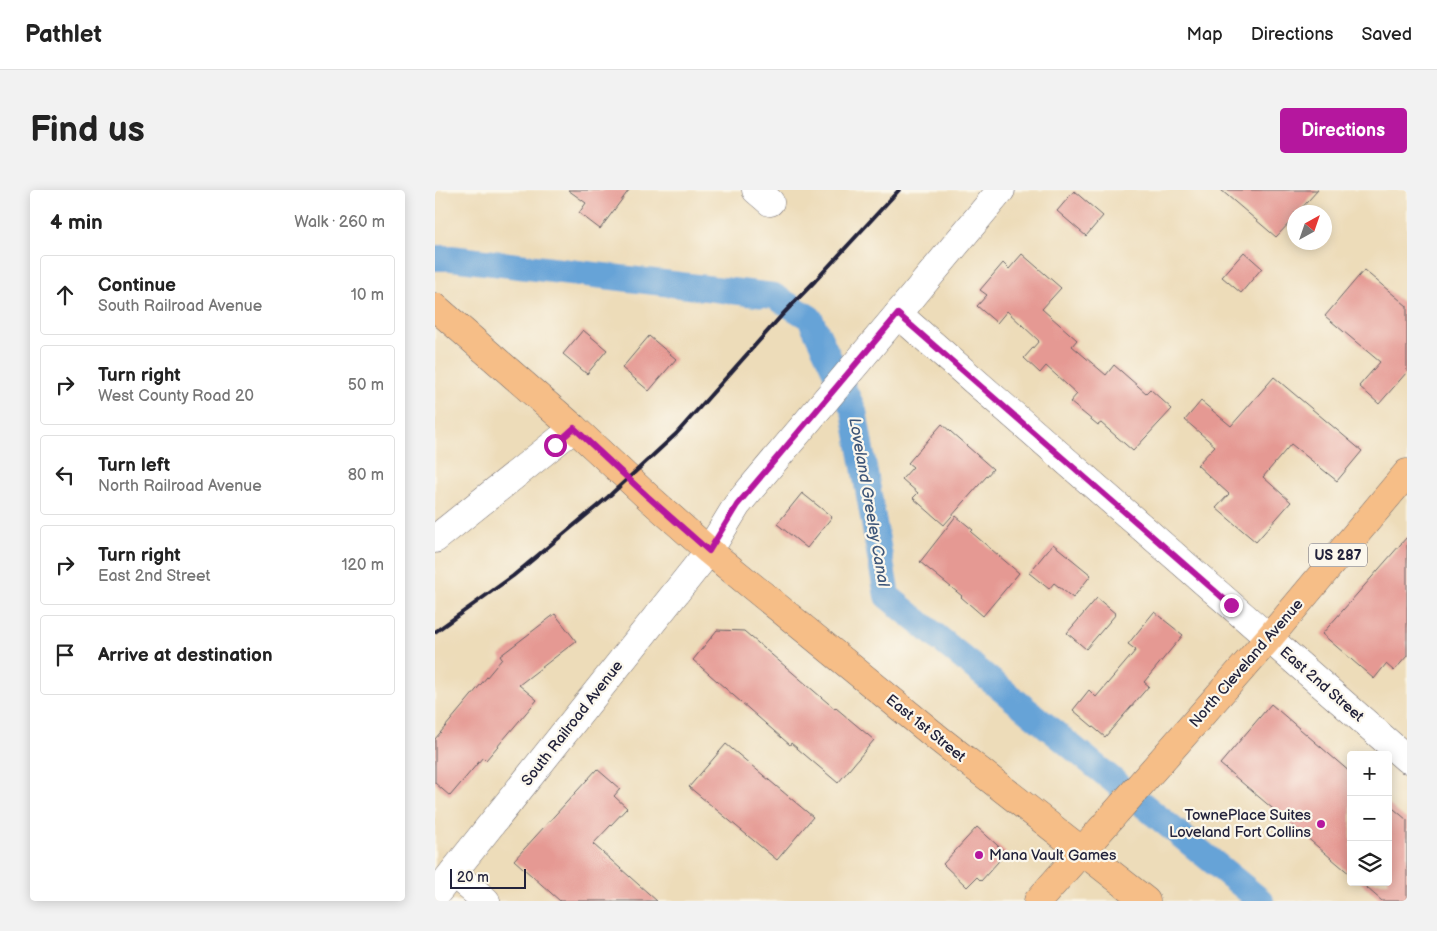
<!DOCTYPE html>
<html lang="en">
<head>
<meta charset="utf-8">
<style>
	body { margin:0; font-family:"Balsamiq Sans",sans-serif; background:#f2f2f2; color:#222 }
	.controls { position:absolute; right:15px; bottom:15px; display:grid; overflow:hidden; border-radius:5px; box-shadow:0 2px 12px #0003 }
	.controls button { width:45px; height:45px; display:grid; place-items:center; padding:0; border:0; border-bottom:1px solid #e0e0e0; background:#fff; color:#222; font:25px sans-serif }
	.compass { position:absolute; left:852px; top:15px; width:45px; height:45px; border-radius:50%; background:#fff; box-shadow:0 2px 12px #0003; rotate:40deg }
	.scale { position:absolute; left:15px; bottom:12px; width:76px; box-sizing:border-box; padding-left:5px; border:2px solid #22223b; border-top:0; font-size:14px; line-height:18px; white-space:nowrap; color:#22223b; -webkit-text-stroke:4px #fbf7ec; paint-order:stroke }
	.stop { position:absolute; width:15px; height:15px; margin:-11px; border:4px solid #b5179e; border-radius:50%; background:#fff }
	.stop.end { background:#b5179e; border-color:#fff; box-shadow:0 1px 5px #0008 }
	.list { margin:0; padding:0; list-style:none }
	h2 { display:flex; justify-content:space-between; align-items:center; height:65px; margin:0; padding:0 20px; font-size:21px }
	h2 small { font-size:16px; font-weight:400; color:#767676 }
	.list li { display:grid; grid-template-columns:32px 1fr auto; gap:15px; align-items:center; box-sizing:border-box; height:80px; margin:0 10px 10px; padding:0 10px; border:1px solid #e0e0e0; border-radius:5px }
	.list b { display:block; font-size:19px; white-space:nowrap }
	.list p { margin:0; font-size:16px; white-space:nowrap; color:#767676 }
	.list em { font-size:16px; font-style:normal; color:#767676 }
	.icon { flex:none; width:28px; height:28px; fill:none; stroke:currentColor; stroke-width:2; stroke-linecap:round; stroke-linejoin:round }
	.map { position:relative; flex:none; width:972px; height:711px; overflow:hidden; border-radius:5px }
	header { display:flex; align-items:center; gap:30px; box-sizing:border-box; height:70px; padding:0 25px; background:#fff; border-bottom:1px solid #e0e0e0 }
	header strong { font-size:24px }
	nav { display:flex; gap:28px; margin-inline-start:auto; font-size:18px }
	.intro { display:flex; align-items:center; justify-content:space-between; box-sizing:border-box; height:120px; padding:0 30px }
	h1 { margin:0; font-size:35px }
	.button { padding:12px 22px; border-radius:5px; background:#b5179e; color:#fff; font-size:18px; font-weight:700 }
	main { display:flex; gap:30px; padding:0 30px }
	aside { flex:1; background:#fff; border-radius:5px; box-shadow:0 2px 12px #0003 }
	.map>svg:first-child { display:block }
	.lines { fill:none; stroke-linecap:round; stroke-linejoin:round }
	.canal { stroke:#66a3d7; stroke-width:26 }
	.building { fill:#e59993 }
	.minor-casing { stroke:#696367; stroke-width:29 }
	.major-casing { stroke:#696367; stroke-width:29 }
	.highway-casing { stroke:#696367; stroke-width:29 }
	.minor { stroke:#fff; stroke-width:28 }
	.major { stroke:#f6be87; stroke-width:28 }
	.highway { stroke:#f6be87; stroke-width:28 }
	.rail { stroke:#22223b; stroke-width:4 }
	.route { stroke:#b5179e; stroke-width:6 }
	.poi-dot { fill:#b5179e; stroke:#fbf7ec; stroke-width:2 }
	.labels { text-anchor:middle; stroke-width:4.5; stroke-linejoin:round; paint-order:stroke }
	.shield { fill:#fbf7ec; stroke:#636270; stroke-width:1 }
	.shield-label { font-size:14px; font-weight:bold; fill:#22223b }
	.street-label { font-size:15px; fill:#22223b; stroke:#fbf7ec }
	.poi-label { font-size:15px; fill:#22223b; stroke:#fbf7ec; text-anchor:end }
	.water-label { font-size:16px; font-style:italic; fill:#3d5679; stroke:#fbf7ec }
</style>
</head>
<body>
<header>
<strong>Pathlet</strong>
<nav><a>Map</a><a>Directions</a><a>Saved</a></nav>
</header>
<div class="intro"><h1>Find us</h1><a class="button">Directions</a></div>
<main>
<aside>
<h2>4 min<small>Walk · 260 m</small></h2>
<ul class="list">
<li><svg class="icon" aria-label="ahead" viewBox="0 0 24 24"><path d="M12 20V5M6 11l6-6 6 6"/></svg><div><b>Continue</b><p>South Railroad Avenue</p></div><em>10 m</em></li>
<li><svg class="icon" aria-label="right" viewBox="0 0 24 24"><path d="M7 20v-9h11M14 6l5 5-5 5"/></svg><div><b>Turn right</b><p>West County Road 20</p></div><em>50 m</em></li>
<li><svg class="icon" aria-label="left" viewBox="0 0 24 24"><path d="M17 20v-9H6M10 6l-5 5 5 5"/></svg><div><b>Turn left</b><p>North Railroad Avenue</p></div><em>80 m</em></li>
<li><svg class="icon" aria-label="right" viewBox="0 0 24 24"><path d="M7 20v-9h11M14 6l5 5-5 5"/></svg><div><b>Turn right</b><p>East 2nd Street</p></div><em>120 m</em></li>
<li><svg class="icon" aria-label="arrive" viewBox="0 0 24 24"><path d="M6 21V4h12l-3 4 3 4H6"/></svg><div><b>Arrive at destination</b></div></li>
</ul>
</aside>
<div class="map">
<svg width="972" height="711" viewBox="0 0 972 711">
	<rect width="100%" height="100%" fill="#fbf7ec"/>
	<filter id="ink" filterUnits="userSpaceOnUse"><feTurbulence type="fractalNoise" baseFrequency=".02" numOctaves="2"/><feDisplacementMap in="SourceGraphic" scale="10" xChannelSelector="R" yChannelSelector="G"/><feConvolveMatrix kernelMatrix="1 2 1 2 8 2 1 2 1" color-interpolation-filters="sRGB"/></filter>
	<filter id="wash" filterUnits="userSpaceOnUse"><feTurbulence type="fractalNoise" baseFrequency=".0096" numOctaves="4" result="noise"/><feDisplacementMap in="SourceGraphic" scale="20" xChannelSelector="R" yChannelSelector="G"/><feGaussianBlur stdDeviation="1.12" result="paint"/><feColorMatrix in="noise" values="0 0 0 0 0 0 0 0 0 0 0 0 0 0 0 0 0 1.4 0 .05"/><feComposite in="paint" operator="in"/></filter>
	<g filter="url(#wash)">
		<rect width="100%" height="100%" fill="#eddcb9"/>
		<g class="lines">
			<path class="canal" d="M 0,68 L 16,68 L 339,106 L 375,128 L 419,221 L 452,406 L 826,711"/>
		</g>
		<g id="blocks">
			<g class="building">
				<path d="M 133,0 L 194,0 L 165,39 L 144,23 L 151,13 Z"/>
				<path d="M 786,0 L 883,0 L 863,22 L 860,22 L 860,27 L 841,47 Z"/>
				<path d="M 639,1 L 668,26 L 651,46 L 622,21 Z"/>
				<path d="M 809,62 L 827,78 L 806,103 L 787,87 Z"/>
				<path d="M 587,64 L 626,98 L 607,119 L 642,150 L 637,156 L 671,185 L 679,175 L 711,203 L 715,199 L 737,219 L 698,261 L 666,233 L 663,235 L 635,212 L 642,204 L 611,176 L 605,183 L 589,168 L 604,151 L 572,121 L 562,133 L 542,116 L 552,105 L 545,100 L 568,73 L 574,79 Z"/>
				<path d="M 929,80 L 972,116 L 972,182 L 944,214 L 924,196 L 945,172 L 890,126 Z"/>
				<path d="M 148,140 L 172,160 L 152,184 L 128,164 Z"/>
				<path d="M 214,146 L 241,169 L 214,201 L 187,178 Z"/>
				<path d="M 839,187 L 927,261 L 902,291 L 856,254 L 828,287 L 856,312 L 821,352 L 781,318 L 794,304 L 762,275 L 780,256 L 750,230 L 766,211 L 796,236 Z"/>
				<path d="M 507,234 L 558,279 L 509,335 L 478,308 L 483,303 L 467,289 L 478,277 L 473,273 Z"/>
				<path d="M 367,303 L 397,327 L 372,358 L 342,334 Z"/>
				<path d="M 521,326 L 538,340 L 536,342 L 584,383 L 548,426 L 526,407 L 527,406 L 485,372 Z"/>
				<path d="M 972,347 L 972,466 L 959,481 L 951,474 L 939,489 L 887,444 Z"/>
				<path d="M 618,354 L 656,385 L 638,408 L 619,393 L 614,399 L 594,383 Z"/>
				<path d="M 662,408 L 681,424 L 651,459 L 632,443 Z"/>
				<path d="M 719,422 L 748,445 L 709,492 L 714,496 L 670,547 L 638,520 L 654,500 L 661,507 L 701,460 L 693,454 Z"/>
				<path d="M 120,424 L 141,451 L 84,495 L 102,510 L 51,570 L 48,567 L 15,606 L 0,593 L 0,549 L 67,469 L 65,466 Z"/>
				<path d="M 282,440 L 309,441 L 400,519 L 401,518 L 439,550 L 403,593 L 356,553 L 355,555 L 258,470 Z"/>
				<path d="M 836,514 L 916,583 L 916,685 L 785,574 Z"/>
				<path d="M 291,554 L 378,627 L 342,670 L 254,597 Z"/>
				<path d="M 162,579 L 185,599 L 179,606 L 192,618 L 158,654 L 222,711 L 125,711 L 79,670 Z"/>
				<path d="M 953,614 L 972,630 L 972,711 L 947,711 L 925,692 L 953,692 Z"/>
				<path d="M 542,637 L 571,663 L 546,691 L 542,687 L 532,697 L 508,674 Z"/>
			</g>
		</g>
	</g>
	<g filter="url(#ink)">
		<use href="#blocks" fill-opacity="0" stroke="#696367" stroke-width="1"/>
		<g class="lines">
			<defs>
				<g id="minor">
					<path d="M 321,0 L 335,12"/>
					<path d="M 463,124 L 972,569"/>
					<path d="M 0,349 L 139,238"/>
					<path d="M 18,683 L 51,711"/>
					<path d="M 0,705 L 274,361 L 302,315 L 463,124 L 566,0"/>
				</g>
				<path id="major" d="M 0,117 L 139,238 L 212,306 L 274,361 L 504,549 L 711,711"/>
				<path id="highway" d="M 603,711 L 834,448 L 972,283"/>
			</defs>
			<use href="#minor" class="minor-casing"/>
			<use href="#major" class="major-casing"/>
			<use href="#highway" class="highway-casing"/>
			<use href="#minor" class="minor"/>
			<use href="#major" class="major"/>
			<use href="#highway" class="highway"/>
			<path class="rail" d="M 0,442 L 78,386 L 173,307 L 241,244 L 348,124 L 380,91 L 464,0"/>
		</g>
	</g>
	<g class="lines" filter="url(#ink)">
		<path class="route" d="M 120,255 L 139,238 L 212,306 L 274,361 L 302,315 L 463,124 L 796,415"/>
	</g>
	<g class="poi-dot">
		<circle cx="886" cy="634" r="5"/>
		<circle cx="544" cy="665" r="5"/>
	</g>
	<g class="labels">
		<rect class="shield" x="874" y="353.5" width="58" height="23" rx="4"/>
		<g class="shield-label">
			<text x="903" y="370">US 287</text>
		</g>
		<g class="street-label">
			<text transform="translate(811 473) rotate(-49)" y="5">North Cleveland Avenue</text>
			<text transform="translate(887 494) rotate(41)" y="5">East 2nd Street</text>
			<text transform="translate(137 533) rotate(-52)" y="5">South Railroad Avenue</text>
			<text transform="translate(491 538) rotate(39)" y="5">East 1st Street</text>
		</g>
		<g class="poi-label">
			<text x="876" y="630">TownePlace Suites<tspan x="876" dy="17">Loveland Fort Collins</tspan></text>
			<text x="554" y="670" text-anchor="start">Mana Vault Games</text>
		</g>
		<g class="water-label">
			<text transform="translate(435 312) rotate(80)" y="6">Loveland Greeley Canal</text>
		</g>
	</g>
</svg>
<div class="controls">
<button>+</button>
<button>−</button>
<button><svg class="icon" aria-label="layers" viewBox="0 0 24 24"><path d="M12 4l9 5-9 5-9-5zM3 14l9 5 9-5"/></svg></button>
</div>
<svg class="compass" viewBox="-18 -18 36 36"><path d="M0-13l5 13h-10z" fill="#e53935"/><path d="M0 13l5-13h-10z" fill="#767676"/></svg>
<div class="scale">20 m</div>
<div class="stop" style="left:120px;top:255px"></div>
<div class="stop end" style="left:796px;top:415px"></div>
</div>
</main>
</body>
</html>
